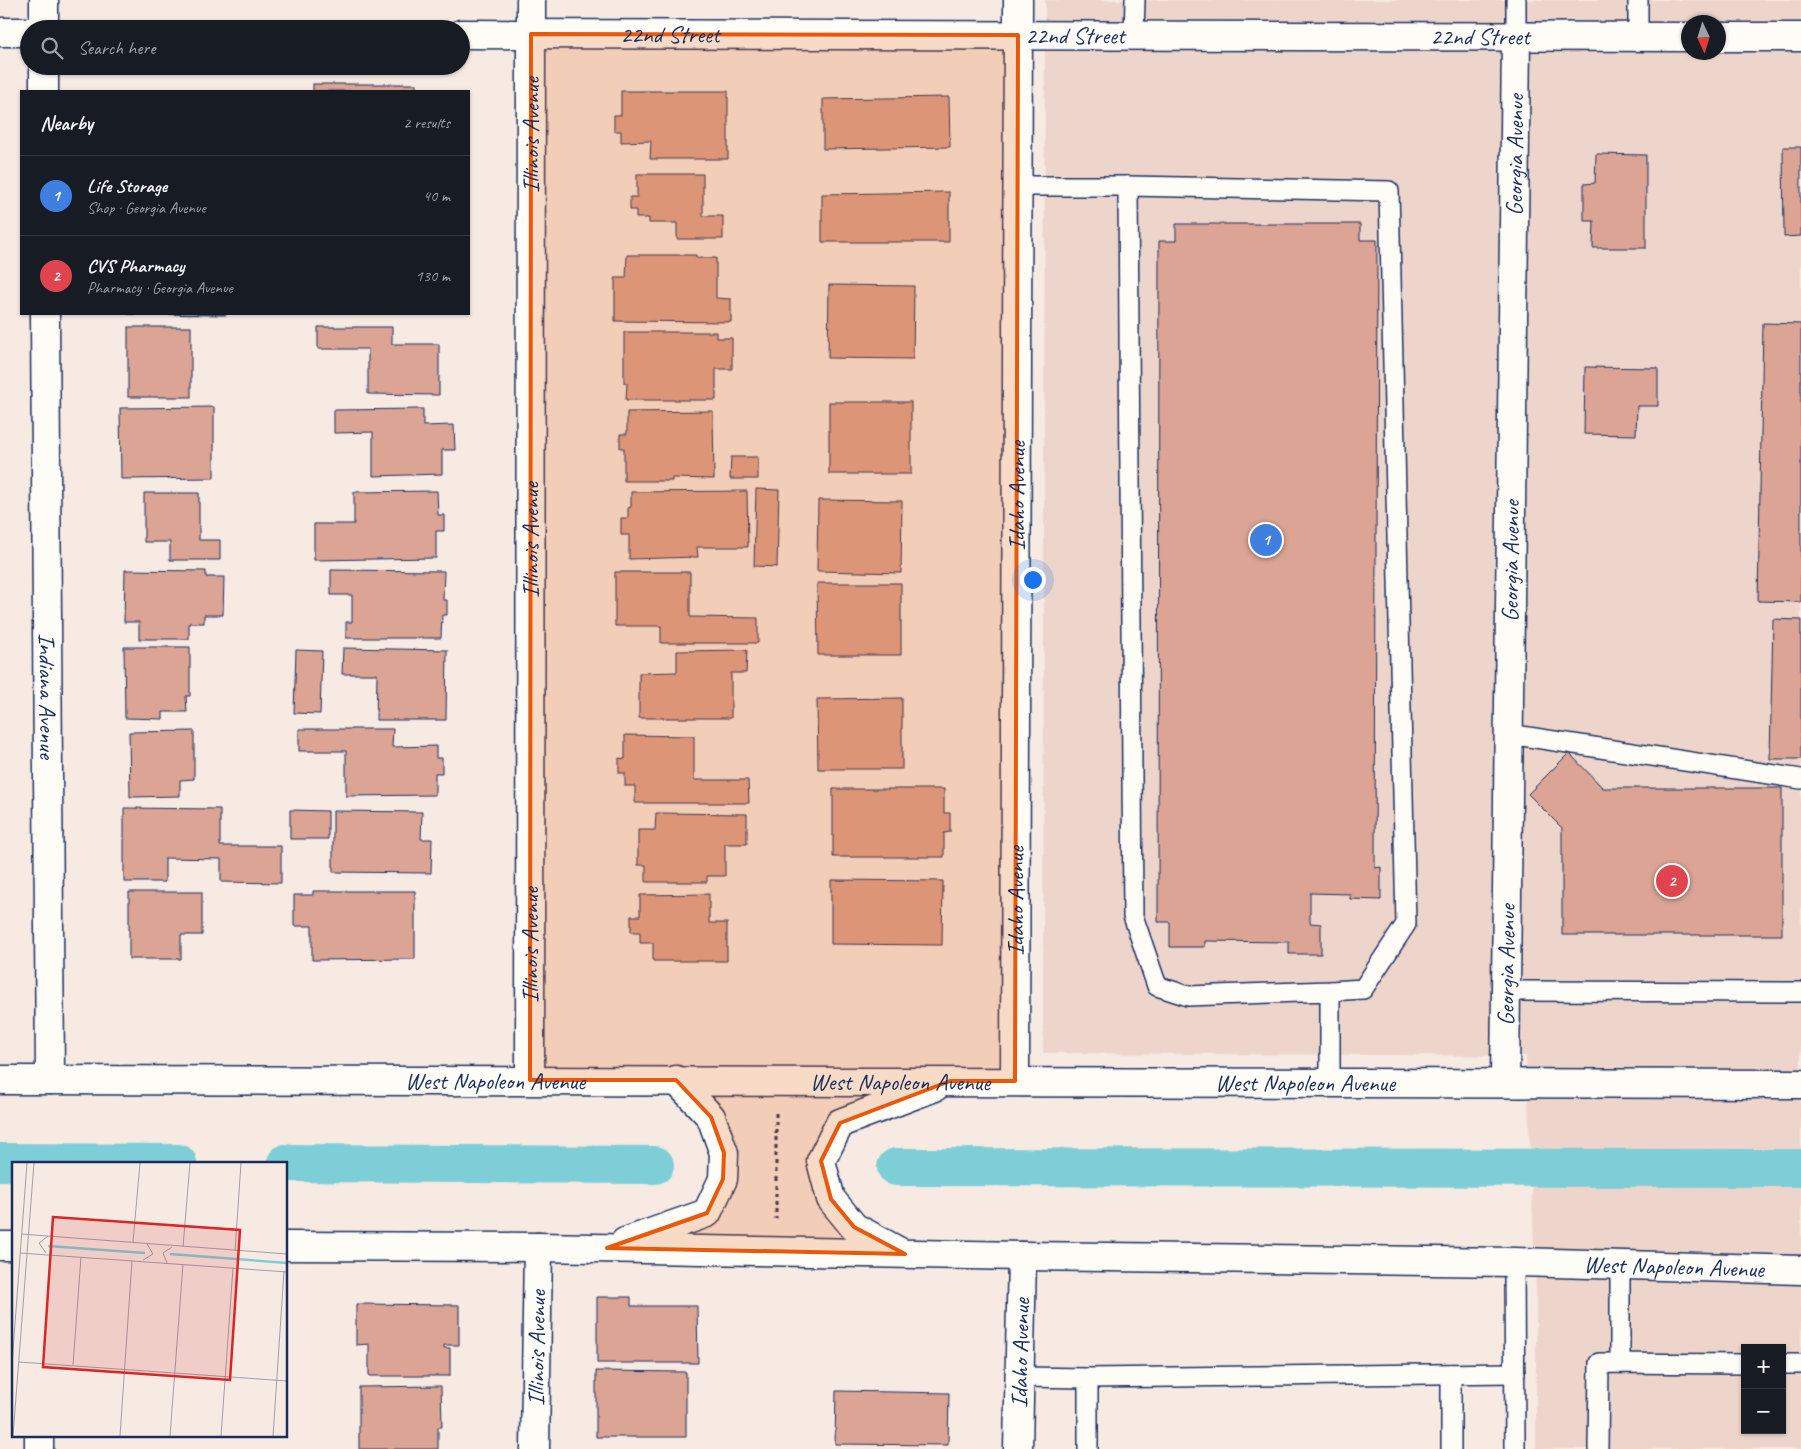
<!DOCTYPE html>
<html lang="en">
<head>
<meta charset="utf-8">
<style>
	body { margin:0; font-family:Caveat,sans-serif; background:#242831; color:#f1f3f6 }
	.controls { position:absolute; right:15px; bottom:15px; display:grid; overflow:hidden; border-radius:0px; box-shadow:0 1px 4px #0004 }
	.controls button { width:45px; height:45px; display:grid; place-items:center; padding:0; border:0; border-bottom:1px solid #363941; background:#171b24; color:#f1f3f6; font:25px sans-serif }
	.compass { position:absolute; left:1681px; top:15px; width:45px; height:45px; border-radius:50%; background:#171b24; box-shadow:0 1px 4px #0004; rotate:176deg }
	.you { position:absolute; left:1032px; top:579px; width:18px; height:18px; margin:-12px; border:4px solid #fff; border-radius:50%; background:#1a73e8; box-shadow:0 0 0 8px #1a73e833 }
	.badge { display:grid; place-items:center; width:32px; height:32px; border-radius:50%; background:#0f766e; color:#fff; font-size:16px; font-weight:700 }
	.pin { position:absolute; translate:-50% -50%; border:2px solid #fff; box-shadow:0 1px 5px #0006 }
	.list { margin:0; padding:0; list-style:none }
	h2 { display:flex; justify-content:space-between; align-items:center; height:65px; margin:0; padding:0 20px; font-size:21px }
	h2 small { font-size:16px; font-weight:400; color:#9ea1a6 }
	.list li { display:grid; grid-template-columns:32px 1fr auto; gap:15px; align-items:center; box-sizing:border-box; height:80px; padding:0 20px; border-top:1px solid #363941 }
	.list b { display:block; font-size:19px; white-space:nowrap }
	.list p { margin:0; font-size:16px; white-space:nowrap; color:#9ea1a6 }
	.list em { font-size:16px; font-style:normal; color:#9ea1a6 }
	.icon { flex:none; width:28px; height:28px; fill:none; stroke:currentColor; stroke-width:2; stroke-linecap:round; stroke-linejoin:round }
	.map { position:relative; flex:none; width:1801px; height:1449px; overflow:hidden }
	.search { position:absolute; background:#171b24; box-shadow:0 1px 4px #0004; left:20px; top:20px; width:450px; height:55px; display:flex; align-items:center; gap:12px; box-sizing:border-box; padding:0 18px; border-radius:28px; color:#9ea1a6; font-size:19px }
	.panel { position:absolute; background:#171b24; box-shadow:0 1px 4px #0004; left:20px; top:90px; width:450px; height:225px; border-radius:0px }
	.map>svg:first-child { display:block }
	.built { fill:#eed5cb; fill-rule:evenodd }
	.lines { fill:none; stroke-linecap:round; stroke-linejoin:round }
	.canal { stroke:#7eced8; stroke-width:38 }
	.building { fill:#dba494; stroke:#1b2f5e }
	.lane-casing { stroke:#1b2f5e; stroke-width:22 }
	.street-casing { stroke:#1b2f5e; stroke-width:31 }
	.secondary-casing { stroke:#1b2f5e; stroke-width:31 }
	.path { stroke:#1b2f5e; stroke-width:3; stroke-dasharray:4 4; stroke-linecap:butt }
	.lane { stroke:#fdfcf7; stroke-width:19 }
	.street { stroke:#fdfcf7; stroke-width:28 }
	.secondary { stroke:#fdfcf7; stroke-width:28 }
	.marked { fill:#e8590c; fill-opacity:0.2; stroke:#e8590c; stroke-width:4; stroke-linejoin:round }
	.labels { text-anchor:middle; stroke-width:4; stroke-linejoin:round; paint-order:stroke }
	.street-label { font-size:24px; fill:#1b2f5e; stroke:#fdfcf7 }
	.inset-river { fill:none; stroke:#7eced8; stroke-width:2.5 }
	.inset-road { fill:none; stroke:#9e9fae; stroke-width:1 }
	.view { fill:#d62828; fill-opacity:0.15; stroke:#d62828; stroke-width:2.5 }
	.inset-edge { fill:none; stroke:#1b2f5e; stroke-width:2.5 }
</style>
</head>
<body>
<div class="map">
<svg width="1801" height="1449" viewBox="0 0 1801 1449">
	<rect width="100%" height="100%" fill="#f6eae3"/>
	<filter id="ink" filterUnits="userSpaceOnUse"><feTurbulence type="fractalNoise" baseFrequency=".02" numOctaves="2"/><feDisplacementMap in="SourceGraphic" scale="10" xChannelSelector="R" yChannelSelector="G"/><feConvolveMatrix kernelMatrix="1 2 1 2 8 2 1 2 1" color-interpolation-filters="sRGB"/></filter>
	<g filter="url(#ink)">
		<path class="built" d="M 1045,0 L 1801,0 L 1801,1449 L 1536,1449 L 1536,1289 L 1526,1056 L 1043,1053 ZM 1688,22 L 1718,22 L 1718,52 L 1688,52 ZM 1745,1348 L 1782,1348 L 1782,1430 L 1745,1430 Z"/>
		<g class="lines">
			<g class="canal">
				<path d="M 0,1162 L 178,1163"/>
				<path d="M 286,1163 L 655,1165"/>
				<path d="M 896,1167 L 1801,1168"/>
			</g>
		</g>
		<g class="building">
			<rect x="313" y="84" width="103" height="7"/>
			<path d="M 621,91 L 728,91 L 728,159 L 650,159 L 651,141 L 621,142 L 621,131 L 614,131 L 614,115 L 621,115 Z"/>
			<path d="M 949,97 L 950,147 L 823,149 L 823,99 Z"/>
			<path d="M 1783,147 L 1801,147 L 1801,236 L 1784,237 Z"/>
			<path d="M 1596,154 L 1646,155 L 1646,248 L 1593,248 L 1594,221 L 1584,221 L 1584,184 L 1595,183 Z"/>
			<path d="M 637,174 L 703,174 L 703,216 L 723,216 L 723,239 L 677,239 L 677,223 L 649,223 L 649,218 L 636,218 L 636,210 L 630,210 L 630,197 L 637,197 Z"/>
			<path d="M 949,192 L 949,242 L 822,242 L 822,194 Z"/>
			<path d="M 1176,224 L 1360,224 L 1360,240 L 1377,240 L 1375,868 L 1381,867 L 1381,900 L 1350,899 L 1350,894 L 1310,893 L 1310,923 L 1321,924 L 1321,954 L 1289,954 L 1289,942 L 1205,941 L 1205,947 L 1170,947 L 1170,922 L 1158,922 L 1159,241 L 1176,241 Z"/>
			<path d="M 627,255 L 696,255 L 696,258 L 716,258 L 716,298 L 731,299 L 731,322 L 615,321 L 615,278 L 626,278 Z"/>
			<path d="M 829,285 L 914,286 L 913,359 L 828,358 Z"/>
			<path d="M 128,314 L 226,314 L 226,315 Z"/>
			<path d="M 1763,323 L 1801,324 L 1801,602 L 1758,601 Z"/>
			<rect x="128" y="327" width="63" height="70"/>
			<path d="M 318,327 L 392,327 L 392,344 L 439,344 L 439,395 L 368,394 L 368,349 L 318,349 Z"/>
			<path d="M 624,332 L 716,332 L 716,338 L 732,338 L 732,369 L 716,369 L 716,400 L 626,400 L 627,383 L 624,383 Z"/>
			<path d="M 1585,367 L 1658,368 L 1658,406 L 1637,406 L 1636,435 L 1584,434 Z"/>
			<rect x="829" y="402" width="82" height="72"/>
			<path d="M 214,407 L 214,478 L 121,479 L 120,408 Z"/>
			<path d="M 423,409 L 423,426 L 454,425 L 455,450 L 442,450 L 442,474 L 373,476 L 373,432 L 334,433 L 334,410 Z"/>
			<path d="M 713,411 L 714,479 L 672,478 L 672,481 L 624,481 L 624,448 L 620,448 L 620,434 L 627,434 L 627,412 Z"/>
			<path d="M 731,457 L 758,457 L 758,479 L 730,479 Z"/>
			<path d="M 756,489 L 779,490 L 777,567 L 754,566 Z"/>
			<path d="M 437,491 L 438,515 L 444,515 L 444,531 L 436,531 L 436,558 L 314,560 L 314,524 L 354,524 L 354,492 Z"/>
			<path d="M 747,491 L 748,547 L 697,547 L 698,557 L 629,559 L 629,535 L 621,535 L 621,518 L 628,518 L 628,508 L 631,507 L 631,492 Z"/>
			<path d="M 144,493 L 199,493 L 199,540 L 220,540 L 220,560 L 170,560 L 170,542 L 144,542 Z"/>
			<path d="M 818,500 L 902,501 L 901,573 L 817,571 Z"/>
			<path d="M 125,570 L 206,571 L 206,577 L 224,577 L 223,615 L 204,615 L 204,623 L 189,623 L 189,639 L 139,639 L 139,622 L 124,622 Z"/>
			<path d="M 331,570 L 444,571 L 443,600 L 447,600 L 447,615 L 442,615 L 441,638 L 346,638 L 346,622 L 352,622 L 352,595 L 331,595 Z"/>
			<path d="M 615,572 L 690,572 L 690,617 L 758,618 L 758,643 L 661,643 L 661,626 L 615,626 Z"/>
			<path d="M 817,583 L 901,583 L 901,655 L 818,655 Z"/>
			<path d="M 1773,619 L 1801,620 L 1801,759 L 1770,759 Z"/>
			<path d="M 124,647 L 190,647 L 190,696 L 186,696 L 187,712 L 163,712 L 163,719 L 125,718 Z"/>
			<path d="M 343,648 L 447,650 L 446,720 L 376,720 L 377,674 L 342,674 Z"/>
			<path d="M 296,650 L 322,651 L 320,714 L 294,713 Z"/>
			<path d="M 747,650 L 746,673 L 731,673 L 731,718 L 639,718 L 639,673 L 677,672 L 677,651 Z"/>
			<path d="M 902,698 L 902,769 L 818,769 L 817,699 Z"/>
			<path d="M 299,729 L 393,729 L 392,747 L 436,746 L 436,758 L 442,758 L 442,773 L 435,773 L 435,795 L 346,796 L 346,751 L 299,751 Z"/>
			<path d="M 194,731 L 194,779 L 180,780 L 180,796 L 130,797 L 129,732 Z"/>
			<path d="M 625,735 L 694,736 L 694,780 L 748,780 L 749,803 L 635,803 L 635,786 L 625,786 L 625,773 L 619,773 L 619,758 L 625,759 Z"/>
			<path d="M 1569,753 L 1603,788 L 1782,788 L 1782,935 L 1562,935 L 1562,828 L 1528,794 Z"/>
			<path d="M 833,789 L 944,789 L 944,813 L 950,813 L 950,832 L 944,833 L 944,857 L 833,857 Z"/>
			<path d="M 124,808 L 220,809 L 220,846 L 281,846 L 281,883 L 221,882 L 221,859 L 165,858 L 165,882 L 124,882 Z"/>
			<path d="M 290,810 L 328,811 L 328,839 L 290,839 Z"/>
			<path d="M 333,811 L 422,812 L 421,839 L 432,839 L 431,873 L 333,872 Z"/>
			<path d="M 656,813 L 747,814 L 747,844 L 725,844 L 725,876 L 707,876 L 707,882 L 646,882 L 646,865 L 638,865 L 638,830 L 655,830 Z"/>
			<path d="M 831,880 L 943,881 L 942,945 L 831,944 Z"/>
			<path d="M 313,891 L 415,891 L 415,959 L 312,960 L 312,926 L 294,926 L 294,895 L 313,895 Z"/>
			<path d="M 129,892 L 202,892 L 202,935 L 181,935 L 181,959 L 129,959 Z"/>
			<path d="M 709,894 L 709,923 L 727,923 L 727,961 L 653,961 L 653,943 L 640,943 L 640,932 L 631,932 L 631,916 L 640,916 L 640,895 Z"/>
			<path d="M 597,1297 L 631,1297 L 631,1306 L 697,1306 L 698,1363 L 597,1363 Z"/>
			<path d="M 356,1304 L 459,1305 L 459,1345 L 444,1345 L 444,1348 L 450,1348 L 450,1376 L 369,1376 L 369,1344 L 356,1345 Z"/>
			<path d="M 596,1371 L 686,1372 L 686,1437 L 596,1437 Z"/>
			<path d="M 441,1386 L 442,1427 L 438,1427 L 438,1449 L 359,1449 L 359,1387 Z"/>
			<path d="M 836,1391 L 949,1393 L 948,1445 L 835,1444 Z"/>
		</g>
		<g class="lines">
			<defs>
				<g id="lane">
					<path d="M 1516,0 L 1516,37"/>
					<path d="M 1134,35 L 1135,0"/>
					<path d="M 1638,37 L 1638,0"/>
					<path d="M 1018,186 L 1128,186"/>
					<path d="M 1509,734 L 1801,779"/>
					<path d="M 1507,991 L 1801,992"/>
					<path d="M 1330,1083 L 1330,991 L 1188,996 L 1157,986 L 1133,916 L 1128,186 L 1389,191 L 1406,924 L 1363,989 L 1330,991"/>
					<path d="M 1514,1262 L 1515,1449"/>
					<path d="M 1620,1265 L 1620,1363"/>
					<path d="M 1782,1364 L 1801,1364"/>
					<path d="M 1020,1377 L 1088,1378 L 1088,1449"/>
					<path d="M 1088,1378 L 1515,1373"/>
					<path d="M 1451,1449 L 1451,1374"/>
					<path d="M 1598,1449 L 1599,1363 L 1745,1364"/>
				</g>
				<g id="street">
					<path d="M 44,29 L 44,0"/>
					<path d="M 0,32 L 29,32"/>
					<path id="s1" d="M 461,34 L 1688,37"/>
					<path d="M 1718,37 L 1801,37"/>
					<path d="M 44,66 L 44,91"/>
					<path id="s2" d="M 45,314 L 50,1080"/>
					<path id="s3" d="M 530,1080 L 531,0"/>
					<path id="s4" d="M 1015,1081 L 1018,0"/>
					<path id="s5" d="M 1505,1083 L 1516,37"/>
					<path d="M 39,1449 L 39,1435"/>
					<path id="s6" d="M 535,1449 L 538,1247"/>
					<path id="s7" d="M 1018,1449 L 1022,1256"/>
				</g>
				<g id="secondary">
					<path id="s8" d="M 0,1080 L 1801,1084"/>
					<path d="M 625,1242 L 707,1213 L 723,1179 L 724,1153 L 711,1117 L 676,1080"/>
					<path d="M 0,1246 L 14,1246"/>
					<path id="s9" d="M 286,1246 L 538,1247 L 1022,1256 L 1514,1262 L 1801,1270"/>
					<path d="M 900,1252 L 854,1227 L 831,1199 L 821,1161 L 840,1123 L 935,1087"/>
				</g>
			</defs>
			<use href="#lane" class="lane-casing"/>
			<use href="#street" class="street-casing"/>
			<use href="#secondary" class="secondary-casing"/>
			<path class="path" d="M 776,1113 L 776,1219"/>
			<use href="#lane" class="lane"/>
			<use href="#street" class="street"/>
			<use href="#secondary" class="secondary"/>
		</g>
	</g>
	<path class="marked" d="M 531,34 L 1018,35 L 1015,1081 L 950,1081 L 840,1123 L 821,1161 L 831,1199 L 854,1227 L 905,1254 L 607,1248 L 707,1213 L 723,1179 L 724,1153 L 711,1117 L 676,1080 L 530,1080 Z"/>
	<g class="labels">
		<g class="street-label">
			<text dy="8" stroke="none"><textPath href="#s1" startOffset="209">22nd Street</textPath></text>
			<text dy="8" stroke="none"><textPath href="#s1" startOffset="614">22nd Street</textPath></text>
			<text dy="8" stroke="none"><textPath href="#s1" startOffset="1019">22nd Street</textPath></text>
			<text dy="8" stroke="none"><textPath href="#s3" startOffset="945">Illinois Avenue</textPath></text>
			<text dy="8" stroke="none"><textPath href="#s5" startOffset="928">Georgia Avenue</textPath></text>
			<text dy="8" stroke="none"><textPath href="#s4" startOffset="585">Idaho Avenue</textPath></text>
			<text dy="8" stroke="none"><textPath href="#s3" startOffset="540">Illinois Avenue</textPath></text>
			<text dy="8" stroke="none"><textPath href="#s5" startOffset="522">Georgia Avenue</textPath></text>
			<text dy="8" stroke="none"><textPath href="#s2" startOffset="382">Indiana Avenue</textPath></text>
			<text dy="8" stroke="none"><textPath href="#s4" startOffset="180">Idaho Avenue</textPath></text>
			<text dy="8" stroke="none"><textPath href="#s3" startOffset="135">Illinois Avenue</textPath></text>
			<text dy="8" stroke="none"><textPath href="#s5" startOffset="118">Georgia Avenue</textPath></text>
			<text dy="8" stroke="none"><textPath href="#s8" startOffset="495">West Napoleon Avenue</textPath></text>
			<text dy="8" stroke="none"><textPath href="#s8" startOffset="900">West Napoleon Avenue</textPath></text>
			<text dy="8" stroke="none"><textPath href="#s8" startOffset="1305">West Napoleon Avenue</textPath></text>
			<text dy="8" stroke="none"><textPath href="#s9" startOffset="1388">West Napoleon Avenue</textPath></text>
			<text dy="8" stroke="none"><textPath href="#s6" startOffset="101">Illinois Avenue</textPath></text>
			<text dy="8" stroke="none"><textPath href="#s7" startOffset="96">Idaho Avenue</textPath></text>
		</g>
	</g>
	<g transform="translate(12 1162)">
		<rect width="275" height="275" fill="#f6eae3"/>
		<path class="inset-river" d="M 36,84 L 133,91M 158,92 L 275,101"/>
		<path class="inset-road" d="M 9,72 L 275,92M 121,80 L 128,1M 171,85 L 178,1M 223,89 L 229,1M 8,91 L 275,110M 34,91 L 27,81 L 36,74M 131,98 L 141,92 L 135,82M 155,101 L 151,91 L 160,85M 7,200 L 275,219M 0,202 L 15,1M 61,203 L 69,95M 1,274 L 22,1M 108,274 L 120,99M 158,274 L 171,102M 209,274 L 221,106M 261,274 L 272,109"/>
		<path class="view" d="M 41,55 L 228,68 L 218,218 L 31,205 Z"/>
		<rect width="275" height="275" class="inset-edge"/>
	</g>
</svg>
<div class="controls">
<button>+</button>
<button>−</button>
</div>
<svg class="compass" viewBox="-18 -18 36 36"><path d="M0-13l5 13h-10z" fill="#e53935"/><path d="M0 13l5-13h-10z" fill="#9ea1a6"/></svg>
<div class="you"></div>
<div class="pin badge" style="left:1266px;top:540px;background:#3f7fe0">1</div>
<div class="pin badge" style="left:1672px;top:881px;background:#e0444e">2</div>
<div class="search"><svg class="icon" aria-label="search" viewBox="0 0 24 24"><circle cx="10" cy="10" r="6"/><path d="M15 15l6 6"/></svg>Search here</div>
<section class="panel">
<h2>Nearby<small>2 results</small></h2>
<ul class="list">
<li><span class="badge" style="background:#3f7fe0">1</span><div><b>Life Storage</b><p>Shop · Georgia Avenue</p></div><em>40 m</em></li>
<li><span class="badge" style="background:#e0444e">2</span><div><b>CVS Pharmacy</b><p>Pharmacy · Georgia Avenue</p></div><em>130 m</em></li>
</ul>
</section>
</div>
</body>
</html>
